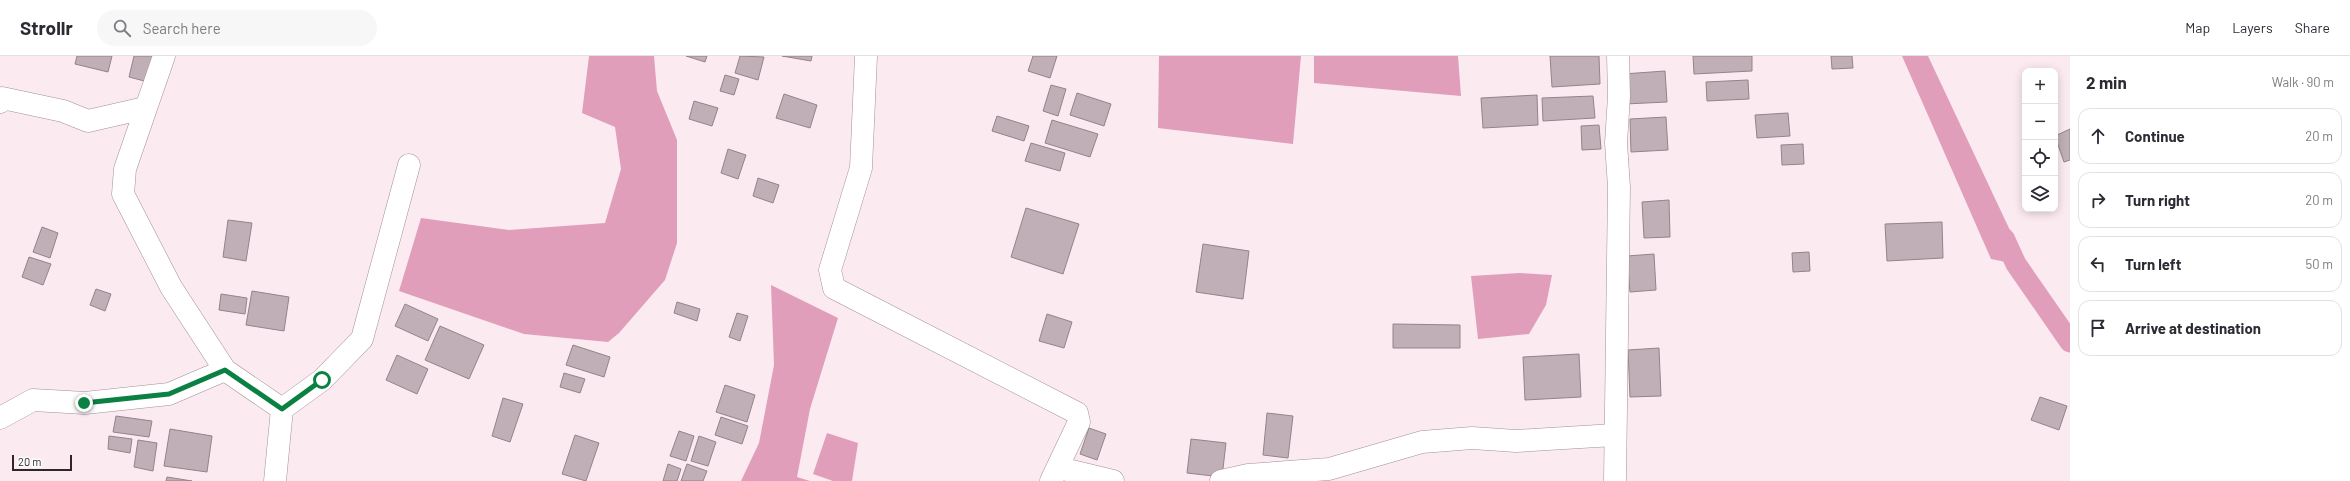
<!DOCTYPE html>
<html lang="en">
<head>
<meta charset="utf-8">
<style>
	body { margin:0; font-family:Barlow,sans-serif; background:#f7f7f7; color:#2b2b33 }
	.controls { position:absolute; right:12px; top:12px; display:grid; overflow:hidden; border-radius:8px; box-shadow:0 2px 10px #0003 }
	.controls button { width:36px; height:36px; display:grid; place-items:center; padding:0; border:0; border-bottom:1px solid #e1e1e2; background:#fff; color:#2b2b33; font:20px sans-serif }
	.scale { position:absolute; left:12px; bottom:10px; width:60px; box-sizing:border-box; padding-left:4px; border:2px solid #2e272a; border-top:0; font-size:11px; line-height:14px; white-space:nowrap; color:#2e272a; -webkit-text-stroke:3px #fdfdfd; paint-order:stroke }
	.stop { position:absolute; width:12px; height:12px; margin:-9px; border:3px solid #0b8043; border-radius:50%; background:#fff }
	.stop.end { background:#0b8043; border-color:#fff; box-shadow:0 1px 4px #0008 }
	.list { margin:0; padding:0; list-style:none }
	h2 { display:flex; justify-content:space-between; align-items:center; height:52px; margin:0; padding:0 16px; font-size:17px }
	h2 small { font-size:13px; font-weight:400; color:#7c7c81 }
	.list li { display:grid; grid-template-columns:26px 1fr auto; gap:12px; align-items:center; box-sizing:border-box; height:56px; margin:0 8px 8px; padding:0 8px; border:1px solid #e1e1e2; border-radius:12px }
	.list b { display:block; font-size:15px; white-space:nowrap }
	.list em { font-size:13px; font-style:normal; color:#7c7c81 }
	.icon { flex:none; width:22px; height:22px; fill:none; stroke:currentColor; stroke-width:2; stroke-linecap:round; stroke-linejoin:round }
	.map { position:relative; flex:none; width:2070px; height:425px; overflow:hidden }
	header { display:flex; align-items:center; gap:24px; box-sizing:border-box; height:56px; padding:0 20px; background:#fff; border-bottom:1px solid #e1e1e2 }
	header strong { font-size:19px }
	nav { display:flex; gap:22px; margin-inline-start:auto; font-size:14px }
	.search { width:280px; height:36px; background:#f7f7f7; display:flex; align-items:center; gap:10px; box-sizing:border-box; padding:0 14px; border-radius:22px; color:#7c7c81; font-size:15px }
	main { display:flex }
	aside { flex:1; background:#fff }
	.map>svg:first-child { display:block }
	.water { fill:#e09ebb }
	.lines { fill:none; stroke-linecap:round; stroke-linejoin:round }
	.canal { stroke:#e09ebb; stroke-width:21 }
	.building { fill:#c0afb6; stroke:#93838a }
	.minor-casing { stroke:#a19197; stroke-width:23 }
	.minor { stroke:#fff; stroke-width:22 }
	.route { stroke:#0b8043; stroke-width:5 }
</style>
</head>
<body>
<header>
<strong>Strollr</strong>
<div class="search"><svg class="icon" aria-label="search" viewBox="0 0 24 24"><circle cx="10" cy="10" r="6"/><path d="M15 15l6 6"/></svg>Search here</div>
<nav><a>Map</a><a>Layers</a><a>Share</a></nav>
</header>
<main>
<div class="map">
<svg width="2070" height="425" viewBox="0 0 2070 425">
	<rect width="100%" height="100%" fill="#fceaf1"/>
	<g class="water">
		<path d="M 589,0 L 654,0 L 657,35 L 677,84 L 677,187 L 665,224 L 619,277 L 608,286 L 524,278 L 399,235 L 421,162 L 509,174 L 605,167 L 621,113 L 615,71 L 582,57 Z"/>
		<path d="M 1159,0 L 1301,0 L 1293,88 L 1158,72 Z"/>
		<path d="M 1314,0 L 1458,0 L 1461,40 L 1314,27 Z"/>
		<path d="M 1902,0 L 1928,0 L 2015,185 L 2016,208 L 1991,203 Z"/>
		<path d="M 1520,217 L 1552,219 L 1546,249 L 1529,278 L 1478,283 L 1471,220 Z"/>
		<path d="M 771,229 L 838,262 L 810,353 L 797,421 L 810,425 L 741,425 L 759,387 L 774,309 Z"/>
		<path d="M 827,377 L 858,387 L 852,425 L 833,425 L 813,418 Z"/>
	</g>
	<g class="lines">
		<path class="canal" d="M 2004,182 L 2016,208 L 2070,286"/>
	</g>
	<g class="building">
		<path d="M 77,0 L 112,0 L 108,16 L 75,8 Z"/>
		<path d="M 134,0 L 155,0 L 148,26 L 129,21 Z"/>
		<path d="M 686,0 L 707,0 L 705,6 Z"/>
		<path d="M 740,0 L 764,1 L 758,24 L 735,17 Z"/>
		<path d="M 782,0 L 812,0 L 811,5 Z"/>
		<path d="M 1033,0 L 1057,0 L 1050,22 L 1028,15 Z"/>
		<path d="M 1550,0 L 1599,0 L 1600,28 L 1552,31 Z"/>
		<path d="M 1693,0 L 1752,0 L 1752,15 L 1694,18 Z"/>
		<path d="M 1831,0 L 1852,0 L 1853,12 L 1832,13 Z"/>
		<path d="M 1665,15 L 1667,46 L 1625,48 L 1623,18 Z"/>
		<path d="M 725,19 L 739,23 L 734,39 L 720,35 Z"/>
		<path d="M 1748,24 L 1749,43 L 1707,45 L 1706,26 Z"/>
		<path d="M 1051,29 L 1066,33 L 1058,60 L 1043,55 Z"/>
		<path d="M 1077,37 L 1111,48 L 1104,70 L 1070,59 Z"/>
		<path d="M 784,38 L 817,49 L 810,72 L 776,62 Z"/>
		<path d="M 1537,39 L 1538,69 L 1483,72 L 1481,42 Z"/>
		<path d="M 1593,40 L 1595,62 L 1543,65 L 1542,42 Z"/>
		<path d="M 694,45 L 718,52 L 712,70 L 689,63 Z"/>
		<path d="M 1788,57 L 1790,80 L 1757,82 L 1755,59 Z"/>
		<path d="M 997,60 L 1029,70 L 1024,85 L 992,75 Z"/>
		<path d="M 1666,61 L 1668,94 L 1631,96 L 1630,63 Z"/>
		<path d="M 1052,64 L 1098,78 L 1090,101 L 1045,87 Z"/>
		<path d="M 1599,69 L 1601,93 L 1582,94 L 1581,70 Z"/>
		<path d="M 2070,73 L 2070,104 L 2064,106 L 2055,80 Z"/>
		<path d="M 1031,87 L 1065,97 L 1060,115 L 1025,105 Z"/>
		<path d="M 1803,88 L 1804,108 L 1782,109 L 1781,89 Z"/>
		<path d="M 728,93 L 746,99 L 738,123 L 721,117 Z"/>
		<path d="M 758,122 L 779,129 L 773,147 L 753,140 Z"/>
		<path d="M 1669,144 L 1670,181 L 1644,182 L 1642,146 Z"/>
		<path d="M 1026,152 L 1079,168 L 1063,218 L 1011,201 Z"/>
		<path d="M 228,164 L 252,167 L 246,205 L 223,201 Z"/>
		<path d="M 1942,166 L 1943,202 L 1887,205 L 1885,168 Z"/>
		<path d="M 42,171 L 58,177 L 50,202 L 33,196 Z"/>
		<path d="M 1203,188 L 1249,195 L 1243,243 L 1196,236 Z"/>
		<path d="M 1809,196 L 1810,215 L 1793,216 L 1792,197 Z"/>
		<path d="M 1654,198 L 1656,234 L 1630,236 L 1627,200 Z"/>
		<path d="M 29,201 L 51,208 L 43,229 L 22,221 Z"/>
		<path d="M 96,233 L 111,238 L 105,255 L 90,249 Z"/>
		<path d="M 252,235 L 289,241 L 284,275 L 246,269 Z"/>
		<path d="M 221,238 L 247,242 L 245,258 L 219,254 Z"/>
		<path d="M 677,246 L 700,253 L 697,265 L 674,257 Z"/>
		<path d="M 405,248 L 438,263 L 428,285 L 395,270 Z"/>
		<path d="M 737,257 L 748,260 L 740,285 L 729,281 Z"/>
		<path d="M 1047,258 L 1072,266 L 1064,292 L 1039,285 Z"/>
		<path d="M 1393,268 L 1460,269 L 1460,292 L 1393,292 Z"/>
		<path d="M 440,270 L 484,289 L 469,323 L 425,304 Z"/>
		<path d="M 573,289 L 610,301 L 604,321 L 566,309 Z"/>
		<path d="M 1659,292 L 1661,340 L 1630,341 L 1628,294 Z"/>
		<path d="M 1579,298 L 1581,341 L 1525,344 L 1523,301 Z"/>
		<path d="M 397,299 L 428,313 L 417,338 L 386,324 Z"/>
		<path d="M 564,317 L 585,323 L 580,337 L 560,331 Z"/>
		<path d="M 725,329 L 755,339 L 747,366 L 716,356 Z"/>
		<path d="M 2040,341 L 2067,350 L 2059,374 L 2031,364 Z"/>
		<path d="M 503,342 L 523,348 L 510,386 L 492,380 Z"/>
		<path d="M 1267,357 L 1293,360 L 1288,402 L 1263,399 Z"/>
		<path d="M 116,360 L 152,365 L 149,381 L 113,376 Z"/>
		<path d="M 721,361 L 748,370 L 742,388 L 715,379 Z"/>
		<path d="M 1089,372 L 1106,378 L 1097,404 L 1080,398 Z"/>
		<path d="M 170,373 L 212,380 L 207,416 L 164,410 Z"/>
		<path d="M 679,375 L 694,380 L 686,405 L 670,400 Z"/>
		<path d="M 575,379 L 599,387 L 586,425 L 562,418 Z"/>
		<path d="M 109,380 L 132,383 L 130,397 L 108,393 Z"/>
		<path d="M 699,380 L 716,386 L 708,410 L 691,405 Z"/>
		<path d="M 1191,383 L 1226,387 L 1222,421 L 1187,417 Z"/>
		<path d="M 138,384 L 157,387 L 153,415 L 134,411 Z"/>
		<path d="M 668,408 L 681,413 L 677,425 L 663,425 Z"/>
		<path d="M 687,408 L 707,415 L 703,425 L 681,425 Z"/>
		<path d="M 167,421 L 192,425 L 166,425 Z"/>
	</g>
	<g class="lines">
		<defs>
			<g id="minor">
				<path d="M 164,0 L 125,113 L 123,138 L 171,231 L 225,314 L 282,353"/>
				<path d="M 866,0 L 861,112 L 830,214 L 834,232 L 1077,357 L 1079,366 L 1051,425"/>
				<path d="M 0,46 L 2,42 L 63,55 L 88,65 L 145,52"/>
				<path d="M 0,362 L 33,344 L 85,347 L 169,338 L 225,314"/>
				<path d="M 1059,412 L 1113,425"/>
				<path d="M 275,425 L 282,353 L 322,324 L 362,283 L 409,109"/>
				<path d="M 1221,425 L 1248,419 L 1329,413 L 1422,386 L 1472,382 L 1516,385 L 1614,379"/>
				<path d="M 1615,425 L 1619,131 L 1616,87 L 1619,40 L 1618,0"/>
			</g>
		</defs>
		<use href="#minor" class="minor-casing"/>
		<use href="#minor" class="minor"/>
	</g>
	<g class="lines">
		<path class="route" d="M 84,347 L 169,338 L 225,314 L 282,353 L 322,324"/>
	</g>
</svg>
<div class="controls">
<button>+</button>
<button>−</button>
<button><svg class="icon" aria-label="locate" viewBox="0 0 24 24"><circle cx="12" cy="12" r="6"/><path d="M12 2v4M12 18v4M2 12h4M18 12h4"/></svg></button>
<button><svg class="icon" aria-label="layers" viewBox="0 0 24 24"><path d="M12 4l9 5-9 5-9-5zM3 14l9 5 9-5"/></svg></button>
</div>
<div class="scale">20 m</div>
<div class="stop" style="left:322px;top:324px"></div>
<div class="stop end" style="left:84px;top:347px"></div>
</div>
<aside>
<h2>2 min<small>Walk · 90 m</small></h2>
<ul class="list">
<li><svg class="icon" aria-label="ahead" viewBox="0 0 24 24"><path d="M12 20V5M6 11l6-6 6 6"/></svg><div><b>Continue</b></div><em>20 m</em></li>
<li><svg class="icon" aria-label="right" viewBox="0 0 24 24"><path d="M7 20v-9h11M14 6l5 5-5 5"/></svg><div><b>Turn right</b></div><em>20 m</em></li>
<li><svg class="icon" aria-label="left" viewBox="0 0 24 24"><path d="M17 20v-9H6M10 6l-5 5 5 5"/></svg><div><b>Turn left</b></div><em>50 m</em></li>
<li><svg class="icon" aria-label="arrive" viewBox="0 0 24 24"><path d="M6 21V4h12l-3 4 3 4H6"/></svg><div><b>Arrive at destination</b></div></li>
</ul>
</aside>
</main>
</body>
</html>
